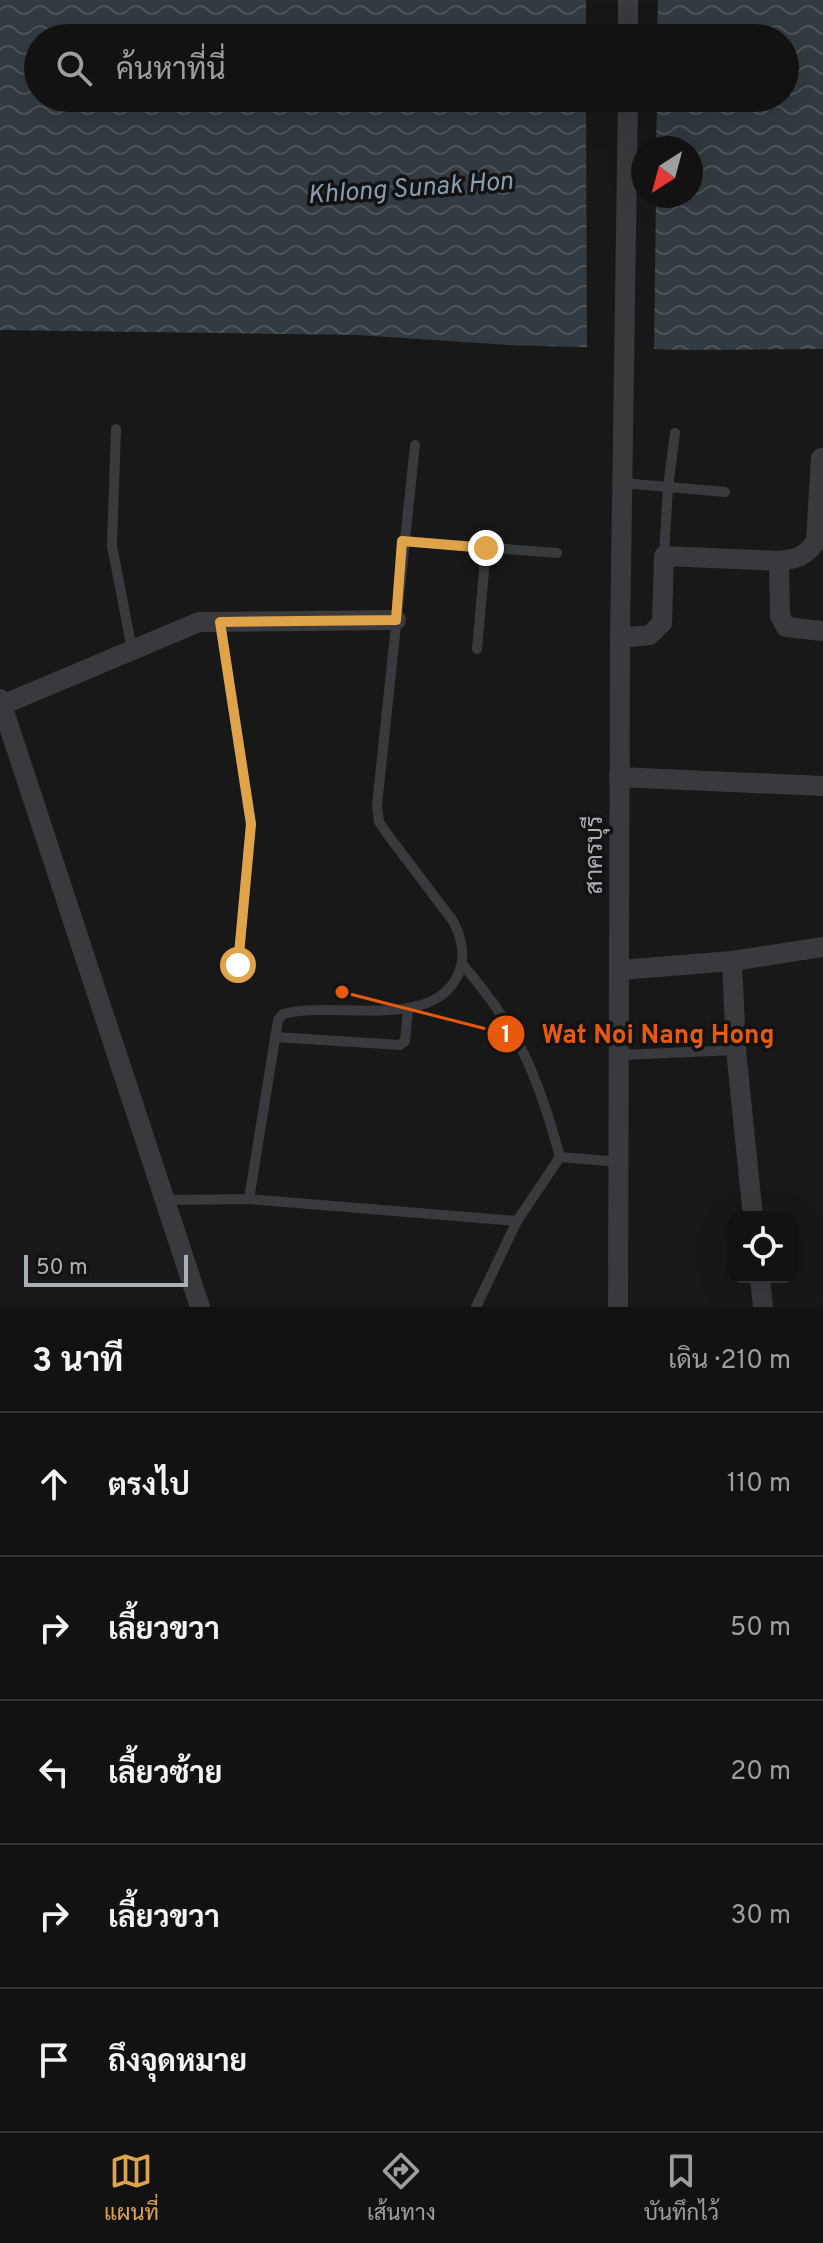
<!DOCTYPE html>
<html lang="th">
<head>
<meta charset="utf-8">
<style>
	body { margin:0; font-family:Overpass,Sarabun,sans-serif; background:#1b1b1c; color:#f1f3f6 }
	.controls { position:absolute; right:24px; bottom:24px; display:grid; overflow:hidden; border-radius:16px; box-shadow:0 8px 32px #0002 }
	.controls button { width:72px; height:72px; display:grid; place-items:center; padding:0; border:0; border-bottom:2px solid #313233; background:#121213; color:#f1f3f6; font:40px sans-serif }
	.compass { position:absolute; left:631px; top:136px; width:72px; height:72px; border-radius:50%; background:#121213; box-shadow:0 8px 32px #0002; rotate:216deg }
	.scale { position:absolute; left:24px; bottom:20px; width:164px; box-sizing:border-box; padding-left:8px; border:4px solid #abb0b8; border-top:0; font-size:22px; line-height:28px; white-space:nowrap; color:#abb0b8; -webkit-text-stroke:6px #131314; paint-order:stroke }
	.stop { position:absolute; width:24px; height:24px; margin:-18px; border:6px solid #dfa34a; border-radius:50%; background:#fff }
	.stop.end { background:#dfa34a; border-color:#fff; box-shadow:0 2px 8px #0008 }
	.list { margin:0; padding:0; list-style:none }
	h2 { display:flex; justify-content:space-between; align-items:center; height:104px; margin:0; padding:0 32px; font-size:34px }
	h2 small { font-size:26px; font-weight:400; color:#9c9ea0 }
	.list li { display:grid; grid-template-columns:52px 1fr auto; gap:24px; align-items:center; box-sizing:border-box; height:144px; padding:0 32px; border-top:2px solid #313233 }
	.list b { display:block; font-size:30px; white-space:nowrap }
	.list em { font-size:26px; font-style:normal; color:#9c9ea0 }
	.icon { flex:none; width:44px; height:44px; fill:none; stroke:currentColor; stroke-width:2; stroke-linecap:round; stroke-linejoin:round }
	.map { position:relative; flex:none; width:823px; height:1307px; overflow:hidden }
	.search { position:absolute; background:#121213; box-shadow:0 8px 32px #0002; left:24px; right:24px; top:24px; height:88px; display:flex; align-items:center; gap:20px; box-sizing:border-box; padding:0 28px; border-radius:44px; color:#9c9ea0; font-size:30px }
	.sheet { height:824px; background:#121213 }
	nav { display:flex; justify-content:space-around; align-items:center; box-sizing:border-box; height:112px; border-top:2px solid #313233; background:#121213; font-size:22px; color:#9c9ea0 }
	nav a { display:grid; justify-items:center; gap:4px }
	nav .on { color:#dfa34a }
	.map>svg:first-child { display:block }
	.water { fill:url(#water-waves); fill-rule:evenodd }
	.pier { fill:#181819 }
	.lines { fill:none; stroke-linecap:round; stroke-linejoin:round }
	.lane { stroke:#393a3e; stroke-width:10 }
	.street { stroke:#393a3e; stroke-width:20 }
	.route { stroke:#dfa34a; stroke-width:10 }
	.labels { text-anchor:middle; stroke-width:7; stroke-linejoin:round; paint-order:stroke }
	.street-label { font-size:24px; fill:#abb0b8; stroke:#131314 }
	.water-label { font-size:26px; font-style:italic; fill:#869eaf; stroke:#131314 }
	.leader { fill:none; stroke:#e8590c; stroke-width:3 }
	.callout-dot { fill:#e8590c; stroke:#131314; stroke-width:3 }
	.mark-label { font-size:24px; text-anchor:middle; font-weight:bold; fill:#fff }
	.callout-label { font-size:26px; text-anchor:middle; font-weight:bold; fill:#e8590c; stroke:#131314; stroke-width:7; stroke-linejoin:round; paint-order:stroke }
</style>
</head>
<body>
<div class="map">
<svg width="823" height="1307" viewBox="0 0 823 1307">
	<defs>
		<pattern id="water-waves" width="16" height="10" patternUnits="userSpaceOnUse" patternTransform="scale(2)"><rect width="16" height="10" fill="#323b41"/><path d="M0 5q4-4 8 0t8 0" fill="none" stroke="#4d555a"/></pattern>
	</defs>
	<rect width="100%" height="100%" fill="#181819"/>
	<path class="water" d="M 0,0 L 823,0 L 823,349 L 684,350 L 509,345 L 357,335 L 0,330 ZM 38,38 L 785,38 L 785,98 L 38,98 ZM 643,148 L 691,148 L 691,196 L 643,196 Z"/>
	<g class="pier">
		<path d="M 586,0 L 658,0 L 657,38 L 586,38 Z"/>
		<path d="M 586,98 L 657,98 L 656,148 L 643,148 L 643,196 L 656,196 L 654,353 L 587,351 Z"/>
	</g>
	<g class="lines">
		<g class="lane">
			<path d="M 116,429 L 112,546 L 132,649"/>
			<path d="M 623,483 L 668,487 L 675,433"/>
			<path d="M 402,541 L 557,553"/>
			<path d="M 664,556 L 668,487 L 725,492"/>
			<path d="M 220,622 L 251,824 L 238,965"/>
			<path d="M 477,649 L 486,548"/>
			<path d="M 463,965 C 520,1032 537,1073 560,1157"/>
			<path d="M 275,1037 L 400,1045 L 405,1041 L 408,1008"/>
			<path d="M 621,1055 L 736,1050"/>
			<path d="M 249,1199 L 278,1020 L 283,1014 C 333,1000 432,1032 458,975 C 466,958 462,938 453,921 L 388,835 L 379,822 L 377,805 L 415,445"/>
			<path d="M 165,1200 L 249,1199 L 517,1221 L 560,1157 L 620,1162"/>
			<path d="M 476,1307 L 517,1221"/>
		</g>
		<g class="street">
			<path d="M 628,38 L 628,0"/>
			<path d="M 779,561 C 797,559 806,556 816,541 L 821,458"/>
			<path d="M 620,638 L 650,635 L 662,623 L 664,556 L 779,561 L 780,616 L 786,627 L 823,631"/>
			<path d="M 0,699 L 200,1307"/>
			<path d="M 2,705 L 199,622 L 396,620"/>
			<path d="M 619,777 L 823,786"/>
			<path d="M 732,961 L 736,1050 L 753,1217"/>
			<path d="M 621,970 L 732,961 L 823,947"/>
			<path d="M 760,1277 L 763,1307"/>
			<path d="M 618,1307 L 620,638 L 628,98"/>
		</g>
	</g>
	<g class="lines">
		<path class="route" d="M 238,965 L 251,824 L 220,622 L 396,620 L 402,541 L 486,548"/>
	</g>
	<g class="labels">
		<g class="street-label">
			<text transform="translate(594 855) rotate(-90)" y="8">สาครบุรี</text>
		</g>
		<g class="water-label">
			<text transform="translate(410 187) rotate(-4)" y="9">Khlong Sunak Hon</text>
		</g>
	</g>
	<path class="leader" d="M342 992L506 1034"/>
	<g class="callout-dot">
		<circle cx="342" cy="992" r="8"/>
		<circle cx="506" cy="1034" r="20"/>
	</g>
	<g class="mark-label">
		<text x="506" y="1042">1</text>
	</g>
	<g class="callout-label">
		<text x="658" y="1043">Wat Noi Nang Hong</text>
	</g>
</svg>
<div class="controls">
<button><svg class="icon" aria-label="locate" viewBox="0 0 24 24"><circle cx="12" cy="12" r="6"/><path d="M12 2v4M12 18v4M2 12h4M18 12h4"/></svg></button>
</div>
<svg class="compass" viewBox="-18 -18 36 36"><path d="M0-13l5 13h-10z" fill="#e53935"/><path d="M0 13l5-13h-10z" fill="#9c9ea0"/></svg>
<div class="scale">50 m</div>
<div class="stop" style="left:238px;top:965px"></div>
<div class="stop end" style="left:486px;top:548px"></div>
<div class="search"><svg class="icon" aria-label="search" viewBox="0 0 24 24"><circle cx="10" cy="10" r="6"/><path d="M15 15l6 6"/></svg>ค้นหาที่นี่</div>
</div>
<section class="sheet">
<h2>3 นาที<small>เดิน · 210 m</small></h2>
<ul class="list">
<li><svg class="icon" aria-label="ahead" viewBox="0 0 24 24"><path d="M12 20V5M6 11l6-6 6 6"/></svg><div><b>ตรงไป</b></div><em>110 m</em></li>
<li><svg class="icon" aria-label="right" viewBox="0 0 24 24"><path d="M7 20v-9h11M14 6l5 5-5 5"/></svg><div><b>เลี้ยวขวา</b></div><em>50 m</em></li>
<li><svg class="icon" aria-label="left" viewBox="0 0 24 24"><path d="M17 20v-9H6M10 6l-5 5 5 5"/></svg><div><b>เลี้ยวซ้าย</b></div><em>20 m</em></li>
<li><svg class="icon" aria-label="right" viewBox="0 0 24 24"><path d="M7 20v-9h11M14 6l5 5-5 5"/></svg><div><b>เลี้ยวขวา</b></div><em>30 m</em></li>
<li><svg class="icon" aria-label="arrive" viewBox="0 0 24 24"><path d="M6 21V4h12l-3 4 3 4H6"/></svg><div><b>ถึงจุดหมาย</b></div></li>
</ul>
</section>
<nav>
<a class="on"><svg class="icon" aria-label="map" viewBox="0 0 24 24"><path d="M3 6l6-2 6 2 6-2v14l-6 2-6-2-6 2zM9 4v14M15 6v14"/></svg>แผนที่</a>
<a><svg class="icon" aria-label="directions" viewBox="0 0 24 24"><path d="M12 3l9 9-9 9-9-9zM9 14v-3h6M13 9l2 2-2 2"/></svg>เส้นทาง</a>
<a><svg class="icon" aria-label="saved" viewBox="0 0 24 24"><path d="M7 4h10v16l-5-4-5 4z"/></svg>บันทึกไว้</a>
</nav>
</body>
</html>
